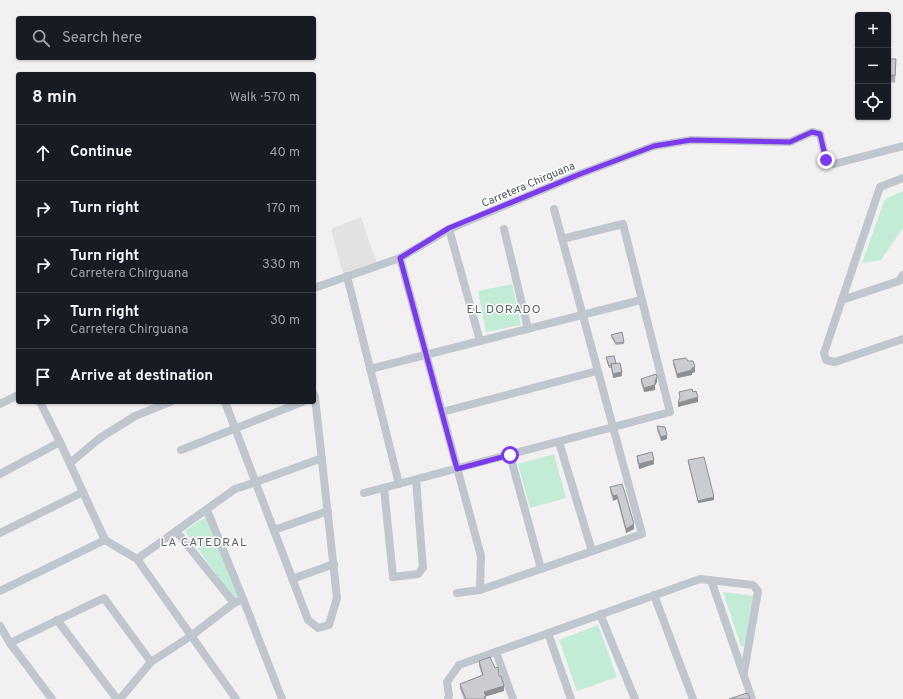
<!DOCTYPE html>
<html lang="en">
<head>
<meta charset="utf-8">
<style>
	body { margin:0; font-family:Overpass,sans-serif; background:#20242c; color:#f1f3f6 }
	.controls { position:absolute; right:12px; top:12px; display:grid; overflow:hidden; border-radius:4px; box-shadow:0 1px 3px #0004 }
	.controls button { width:36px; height:36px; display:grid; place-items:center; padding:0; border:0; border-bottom:1px solid #363941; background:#171b24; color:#f1f3f6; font:20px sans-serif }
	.stop { position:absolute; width:12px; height:12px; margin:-9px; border:3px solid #7c3aed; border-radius:50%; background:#fff }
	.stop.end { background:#7c3aed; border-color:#fff; box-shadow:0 1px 4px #0008 }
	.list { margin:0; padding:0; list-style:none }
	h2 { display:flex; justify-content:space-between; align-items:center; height:52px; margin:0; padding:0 16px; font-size:17px }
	h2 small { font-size:13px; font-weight:400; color:#9ea1a6 }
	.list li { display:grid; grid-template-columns:26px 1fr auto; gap:12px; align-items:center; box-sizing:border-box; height:56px; padding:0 16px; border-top:1px solid #363941 }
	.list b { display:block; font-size:15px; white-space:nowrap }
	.list p { margin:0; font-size:13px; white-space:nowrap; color:#9ea1a6 }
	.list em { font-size:13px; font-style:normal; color:#9ea1a6 }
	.icon { flex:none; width:22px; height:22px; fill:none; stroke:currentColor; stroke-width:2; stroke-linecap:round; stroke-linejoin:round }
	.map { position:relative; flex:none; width:903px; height:699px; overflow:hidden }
	.search { position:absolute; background:#171b24; box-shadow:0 1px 3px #0004; left:16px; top:16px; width:300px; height:44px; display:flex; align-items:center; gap:10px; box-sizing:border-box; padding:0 14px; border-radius:4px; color:#9ea1a6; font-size:15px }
	.panel { position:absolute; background:#171b24; box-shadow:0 1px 3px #0004; left:16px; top:72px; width:300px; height:332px; border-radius:4px }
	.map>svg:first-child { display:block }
	.education { fill:#e3e2e1 }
	.green { fill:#c3ecd6 }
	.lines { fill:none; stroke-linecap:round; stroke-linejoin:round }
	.minor { stroke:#c0c6cd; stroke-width:8 }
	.wall { fill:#afafb5 }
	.shaded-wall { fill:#8e8f93 }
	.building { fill:#cbccd2; stroke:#8e8f93 }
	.route { stroke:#7c3aed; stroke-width:5 }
	.labels { text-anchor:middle; stroke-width:3; stroke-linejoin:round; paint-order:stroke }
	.street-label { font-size:11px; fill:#4a525c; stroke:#fff }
	.neighbourhood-label { font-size:12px; letter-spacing:1px; fill:#5d6064; stroke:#fff }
</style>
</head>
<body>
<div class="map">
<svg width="903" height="699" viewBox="0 0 903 699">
	<rect width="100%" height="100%" fill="#f2f0f0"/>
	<path class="education" d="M 361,217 L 372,251 L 373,251 L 377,262 L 343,273 L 331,229 Z"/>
	<g class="green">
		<path d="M 903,191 L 903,228 L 881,260 L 862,263 L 885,199 Z"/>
		<path d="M 512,284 L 521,325 L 486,332 L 478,291 Z"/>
		<path d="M 554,454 L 566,498 L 530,508 L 518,464 Z"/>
		<path d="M 207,516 L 239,595 L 234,599 L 185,531 Z"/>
		<path d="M 723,592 L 753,596 L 745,646 L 741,646 Z"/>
		<path d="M 598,625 L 617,677 L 577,691 L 559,640 Z"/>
	</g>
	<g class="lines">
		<g class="minor">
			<path d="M 903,178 L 880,187 L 824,353 L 826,360 L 835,362 L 903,339"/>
			<path d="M 449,229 L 480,341"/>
			<path d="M 504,229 L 528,329"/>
			<path d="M 400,258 L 481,556 L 480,590"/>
			<path d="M 347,276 L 399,484"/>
			<path d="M 314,288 L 400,258 L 449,229 L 580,174 L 654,146 L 691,140 L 790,142 L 812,132 L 820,134 L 826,159 L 834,164 L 903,146"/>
			<path d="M 842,300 L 899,281 L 903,275"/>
			<path d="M 370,369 L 641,300"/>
			<path d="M 40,402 L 60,442 L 105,540 L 137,559 L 236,699"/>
			<path d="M 225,402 L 308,620 L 318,628 L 329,625 L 337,598 L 315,397 L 314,394"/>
			<path d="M 0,404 L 18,395"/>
			<path d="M 442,412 L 597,371"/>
			<path d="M 559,442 L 592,551"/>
			<path d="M 181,450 L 302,402"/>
			<path d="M 510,455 L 541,569"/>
			<path d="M 70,463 L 100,438 L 135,416 L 170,402"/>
			<path d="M 0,474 L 60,442"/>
			<path d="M 384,488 L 393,577 L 418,574 L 423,568 L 416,480"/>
			<path d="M 364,493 L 670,412 L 623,224 L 562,239"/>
			<path d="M 207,510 L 243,599 L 282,699"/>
			<path d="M 274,530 L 328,511"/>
			<path d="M 176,531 L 234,603"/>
			<path d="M 0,533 L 83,492"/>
			<path d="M 137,559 L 235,489 L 256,482 L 322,458"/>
			<path d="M 292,579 L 334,564"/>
			<path d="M 711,580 L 752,699"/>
			<path d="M 0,591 L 105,540"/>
			<path d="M 457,593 L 480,590 L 642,534 L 554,209"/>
			<path d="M 654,595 L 693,699"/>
			<path d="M 600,614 L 635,699"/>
			<path d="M 57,620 L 117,699"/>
			<path d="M 0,626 L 10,643 L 52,699"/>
			<path d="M 548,633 L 571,699"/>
			<path d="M 10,643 L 104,598 L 151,662"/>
			<path d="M 496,652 L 513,699"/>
			<path d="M 120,699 L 151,662 L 191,636 L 234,603 L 243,599"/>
			<path d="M 448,699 L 449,695 L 447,682 L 459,665 L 700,579 L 753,585 L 758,591 L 744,672"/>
		</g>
	</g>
	<g class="wall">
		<path d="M 888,59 L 896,59 L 895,83 L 888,81 L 888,82 Z"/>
		<path d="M 611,335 L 624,342 L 624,344 L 616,345 L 611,337 Z"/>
		<path d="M 606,357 L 616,363 L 622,376 L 613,378 L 611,368 L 609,368 L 606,359 Z"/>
		<path d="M 673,360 L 695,372 L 692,373 L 692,375 L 677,378 L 673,364 Z"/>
		<path d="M 641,379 L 657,382 L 655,385 L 655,390 L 644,392 L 641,383 Z"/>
		<path d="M 657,426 L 667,439 L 661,441 L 657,430 Z"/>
		<path d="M 637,456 L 654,464 L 639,469 L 637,461 Z"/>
		<path d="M 688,460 L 714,500 L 698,503 L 688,462 Z"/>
		<path d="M 610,487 L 625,496 L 634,529 L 626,533 L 617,499 L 613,501 L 610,491 Z"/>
		<path d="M 479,661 L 499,676 L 504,691 L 486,696 L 486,699 L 464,699 L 460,689 L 460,684 L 482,675 L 479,666 Z"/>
	</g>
	<g class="shaded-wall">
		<path d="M 695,367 L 695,372 L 692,373 L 692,375 L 677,378 L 677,374 Z"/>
		<path d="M 622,372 L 622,376 L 613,378 L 613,374 Z"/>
		<path d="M 657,377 L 657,382 L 655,385 L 655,381 Z"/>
		<path d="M 655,385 L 655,390 L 644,392 L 644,388 Z"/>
		<path d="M 698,397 L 698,402 L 678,407 L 678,403 Z"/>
		<path d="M 667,435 L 667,439 L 661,441 L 661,437 Z"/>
		<path d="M 654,460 L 654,464 L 639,469 L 639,464 Z"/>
		<path d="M 617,495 L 617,499 L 613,501 L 613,496 Z"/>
		<path d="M 714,497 L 714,500 L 698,503 L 698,501 Z"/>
		<path d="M 634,524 L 634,529 L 626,533 L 626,529 Z"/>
		<path d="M 504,686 L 504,691 L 484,697 L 484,692 Z"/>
	</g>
	<g class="building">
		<path d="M 888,59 L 896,59 L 895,76 L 888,74 L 888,75 Z"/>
		<path d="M 622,332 L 624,342 L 616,343 L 611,335 Z"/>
		<path d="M 614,356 L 616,363 L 611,364 L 612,365 L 609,366 L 606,357 Z"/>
		<path d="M 686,358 L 688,361 L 693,361 L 695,367 L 692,368 L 692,370 L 677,374 L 673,360 Z"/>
		<path d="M 620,363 L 622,372 L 613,374 L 611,364 Z"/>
		<path d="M 656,374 L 657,377 L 655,381 L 655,385 L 644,388 L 641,379 Z"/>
		<path d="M 692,389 L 693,392 L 696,391 L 698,397 L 678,403 L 680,397 L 679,392 Z"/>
		<path d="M 657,426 L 665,427 L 667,435 L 661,437 Z"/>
		<path d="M 652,452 L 654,460 L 639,464 L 637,456 Z"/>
		<path d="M 704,457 L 714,497 L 698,501 L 688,460 Z"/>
		<path d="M 622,484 L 625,493 L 634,524 L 626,529 L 617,495 L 613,496 L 610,487 Z"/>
		<path d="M 490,657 L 495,668 L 498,667 L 499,676 L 501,676 L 504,686 L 484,692 L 486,696 L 484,697 L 485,699 L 466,699 L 460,684 L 483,675 L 479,661 Z"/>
		<path d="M 747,693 L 749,696 L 750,699 L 729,699 Z"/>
	</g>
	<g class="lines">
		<path class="route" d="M 510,455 L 457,469 L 400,258 L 449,228 L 580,174 L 654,146 L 691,140 L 790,142 L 812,132 L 820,134 L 826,160"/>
	</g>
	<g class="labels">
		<g class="street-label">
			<text transform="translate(528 184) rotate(-23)" y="4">Carretera Chirguana</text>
		</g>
		<g class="neighbourhood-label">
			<text x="504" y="313">EL DORADO</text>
			<text x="204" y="546">LA CATEDRAL</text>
		</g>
	</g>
</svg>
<div class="controls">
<button>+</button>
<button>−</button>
<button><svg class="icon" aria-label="locate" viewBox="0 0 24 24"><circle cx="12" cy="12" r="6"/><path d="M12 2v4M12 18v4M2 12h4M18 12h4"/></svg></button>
</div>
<div class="stop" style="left:510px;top:455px"></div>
<div class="stop end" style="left:826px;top:160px"></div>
<div class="search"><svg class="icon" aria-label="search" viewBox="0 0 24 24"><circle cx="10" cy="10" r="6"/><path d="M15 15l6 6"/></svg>Search here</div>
<section class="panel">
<h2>8 min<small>Walk · 570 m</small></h2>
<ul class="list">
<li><svg class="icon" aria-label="ahead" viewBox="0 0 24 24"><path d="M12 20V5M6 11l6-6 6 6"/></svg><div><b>Continue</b></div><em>40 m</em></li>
<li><svg class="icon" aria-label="right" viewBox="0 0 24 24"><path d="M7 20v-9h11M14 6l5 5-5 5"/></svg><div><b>Turn right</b></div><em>170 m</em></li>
<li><svg class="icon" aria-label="right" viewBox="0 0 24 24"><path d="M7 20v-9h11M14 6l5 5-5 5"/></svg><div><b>Turn right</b><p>Carretera Chirguana</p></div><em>330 m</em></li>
<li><svg class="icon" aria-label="right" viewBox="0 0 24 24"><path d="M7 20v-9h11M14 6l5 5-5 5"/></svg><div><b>Turn right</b><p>Carretera Chirguana</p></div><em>30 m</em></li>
<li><svg class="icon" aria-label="arrive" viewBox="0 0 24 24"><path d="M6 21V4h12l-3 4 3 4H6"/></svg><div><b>Arrive at destination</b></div></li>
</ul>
</section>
</div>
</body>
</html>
